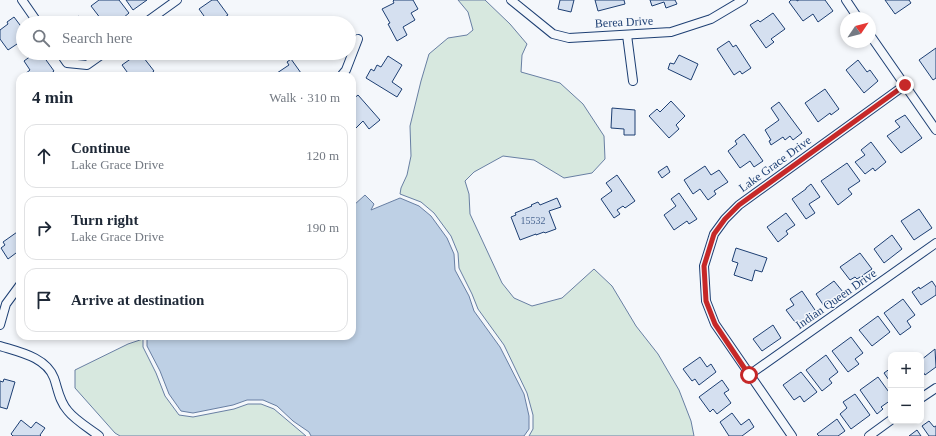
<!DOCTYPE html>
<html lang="en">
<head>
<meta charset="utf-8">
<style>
	body { margin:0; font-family:"Times New Roman",serif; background:#f2f2f3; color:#1f2937 }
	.controls { position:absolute; right:12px; bottom:12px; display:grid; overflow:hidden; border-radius:8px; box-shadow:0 2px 6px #0003 }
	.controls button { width:36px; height:36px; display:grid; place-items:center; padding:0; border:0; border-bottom:1px solid #e0e1e3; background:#fff; color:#1f2937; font:20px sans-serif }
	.compass { position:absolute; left:840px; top:12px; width:36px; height:36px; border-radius:50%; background:#fff; box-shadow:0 2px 6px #0003; rotate:55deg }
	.stop { position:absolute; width:12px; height:12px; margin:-9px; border:3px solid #c62828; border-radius:50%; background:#fff }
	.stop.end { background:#c62828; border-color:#fff; box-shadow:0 1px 4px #0008 }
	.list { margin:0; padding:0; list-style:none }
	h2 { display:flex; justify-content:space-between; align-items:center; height:52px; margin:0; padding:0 16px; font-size:17px }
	h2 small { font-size:13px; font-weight:400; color:#747a83 }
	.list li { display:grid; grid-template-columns:26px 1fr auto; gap:12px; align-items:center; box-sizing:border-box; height:64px; margin:0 8px 8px; padding:0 8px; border:1px solid #e0e1e3; border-radius:12px }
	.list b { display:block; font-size:15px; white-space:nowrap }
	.list p { margin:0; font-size:13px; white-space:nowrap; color:#747a83 }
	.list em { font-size:13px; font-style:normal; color:#747a83 }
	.icon { flex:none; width:22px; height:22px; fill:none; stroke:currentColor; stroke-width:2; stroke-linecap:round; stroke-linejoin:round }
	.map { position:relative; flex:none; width:936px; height:436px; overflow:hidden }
	.search { position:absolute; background:#fff; box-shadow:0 2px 6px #0003; left:16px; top:16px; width:340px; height:44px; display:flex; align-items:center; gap:10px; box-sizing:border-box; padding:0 14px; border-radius:22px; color:#747a83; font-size:15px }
	.panel { position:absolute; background:#fff; box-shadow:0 2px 6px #0003; left:16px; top:72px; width:340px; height:268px; border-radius:12px }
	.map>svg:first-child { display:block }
	.green { fill:#d7e8df; stroke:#687fa3 }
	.water { fill:#bed0e5; stroke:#687fa3 }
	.building { fill:#d5e0f0; stroke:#1d3f73 }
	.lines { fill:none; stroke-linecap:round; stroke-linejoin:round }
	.street-casing { stroke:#1d3f73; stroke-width:10 }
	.street { stroke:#f4f7fb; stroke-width:8 }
	.route { stroke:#c62828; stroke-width:5 }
	.labels { text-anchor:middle; stroke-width:3; stroke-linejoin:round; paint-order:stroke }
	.number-label { font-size:10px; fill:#4b6792 }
	.street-label { font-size:12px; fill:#1d3f73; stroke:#f4f7fb }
</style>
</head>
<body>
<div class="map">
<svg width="936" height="436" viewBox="0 0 936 436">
	<rect width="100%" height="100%" fill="#f4f7fb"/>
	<g class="green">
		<path d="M 458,0 L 485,0 L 510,24 L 527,44 L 522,55 L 521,72 L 560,83 L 583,104 L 604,136 L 605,159 L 592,173 L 564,178 L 534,160 L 503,156 L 474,172 L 465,181 L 469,194 L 470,214 L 502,283 L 514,298 L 532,306 L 562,298 L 594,269 L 612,286 L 636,326 L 658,354 L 679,390 L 691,421 L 694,436 L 529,436 L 533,429 L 533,415 L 527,393 L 504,345 L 478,309 L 472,294 L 459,268 L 458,253 L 451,236 L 434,213 L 421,202 L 400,194 L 401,188 L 407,175 L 411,156 L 410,126 L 421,81 L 429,54 L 448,38 L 467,35 L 473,30 L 468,12 Z"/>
		<path d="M 143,339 L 143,347 L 156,373 L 165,396 L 179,415 L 193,417 L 234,409 L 248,404 L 261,404 L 274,409 L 306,436 L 120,436 L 115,433 L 75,388 L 75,370 L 128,344 Z"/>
	</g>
	<path class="water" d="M 365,195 L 374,204 L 371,210 L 400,198 L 419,206 L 431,216 L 447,238 L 454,254 L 455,270 L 469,296 L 474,311 L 500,347 L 524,394 L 529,416 L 529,429 L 524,436 L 311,436 L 309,432 L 293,421 L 277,406 L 263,400 L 247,400 L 233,405 L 193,413 L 181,411 L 169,394 L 160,371 L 147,346 L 147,336 L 352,336 L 352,211 L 354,205 Z"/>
	<g class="building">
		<path d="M 99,0 L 119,0 L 129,13 L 117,23 L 104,23 L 91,6 Z"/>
		<path d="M 126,0 L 147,0 L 133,10 Z"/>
		<path d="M 212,0 L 217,0 L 228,15 L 217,22 L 218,23 L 203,23 L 200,19 L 204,16 L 199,9 Z"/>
		<path d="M 394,0 L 413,0 L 418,9 L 411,13 L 415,20 L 403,27 L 407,35 L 397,41 L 388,24 L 390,23 L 382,9 L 394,3 L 393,1 Z"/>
		<path d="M 560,0 L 574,0 L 571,12 L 558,9 Z"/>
		<path d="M 595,0 L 624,0 L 625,4 L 598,11 Z"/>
		<path d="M 650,0 L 675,0 L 677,4 L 666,8 L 664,2 L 652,6 Z"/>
		<path d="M 791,0 L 797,0 L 797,1 L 799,0 L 825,0 L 833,11 L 818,22 L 813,14 L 803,21 L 789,2 Z"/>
		<path d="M 885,0 L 909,0 L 911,3 L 895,14 Z"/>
		<path d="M 773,13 L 785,29 L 771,39 L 774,42 L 766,48 L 750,25 L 758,20 L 760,22 Z"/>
		<path d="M 79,16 L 84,23 L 69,23 Z"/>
		<path d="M 14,17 L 23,29 L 23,40 L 8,50 L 0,39 L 0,30 L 8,24 L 7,22 Z"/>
		<path d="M 93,17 L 98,23 L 85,23 Z"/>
		<path d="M 729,41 L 733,47 L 736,45 L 751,68 L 742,74 L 740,71 L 734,75 L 717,49 Z"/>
		<path d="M 936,48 L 936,78 L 933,80 L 919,60 Z"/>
		<path d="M 35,53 L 41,53 L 54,71 L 48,76 L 27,76 L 25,74 L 30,70 L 24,61 Z"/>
		<path d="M 139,53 L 140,53 L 154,71 L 148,76 L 130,76 L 122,65 Z"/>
		<path d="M 306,53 L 318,53 L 310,58 Z"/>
		<path d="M 679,55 L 698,64 L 691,80 L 668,69 L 670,63 L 674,64 Z"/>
		<path d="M 388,56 L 402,65 L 392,82 L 402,89 L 397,97 L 366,78 L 371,69 L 374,71 L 377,65 L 381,67 Z"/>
		<path d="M 291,59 L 301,73 L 296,76 L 275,76 L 274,75 L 289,65 L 287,62 Z"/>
		<path d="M 858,60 L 867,72 L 870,70 L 878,81 L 864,93 L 846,70 Z"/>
		<path d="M 825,89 L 839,109 L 831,115 L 830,113 L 818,122 L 805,103 Z"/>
		<path d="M 358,95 L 380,120 L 369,129 L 363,121 L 354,130 L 352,127 L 352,100 Z"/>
		<path d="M 671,101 L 685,116 L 676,125 L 679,129 L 669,138 L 649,116 L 657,109 L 660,112 Z"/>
		<path d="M 779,102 L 802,133 L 793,140 L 790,136 L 785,140 L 783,137 L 771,145 L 769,141 L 771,140 L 765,130 L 779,120 L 771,108 Z"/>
		<path d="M 612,108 L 635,110 L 635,135 L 624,135 L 624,129 L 611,128 Z"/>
		<path d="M 905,115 L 922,138 L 901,153 L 887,136 L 900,127 L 895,121 Z"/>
		<path d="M 744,134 L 763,161 L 754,167 L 750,161 L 740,168 L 728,151 L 737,144 L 735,141 Z"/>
		<path d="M 871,142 L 886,162 L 875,171 L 873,168 L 865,174 L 855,162 L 865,155 L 861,150 Z"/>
		<path d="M 847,163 L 860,181 L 848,189 L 852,194 L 838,205 L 821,181 Z"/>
		<path d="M 667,166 L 670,172 L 662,178 L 658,172 Z"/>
		<path d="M 705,166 L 711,175 L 719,170 L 728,182 L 714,191 L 716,194 L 708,200 L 700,189 L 693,194 L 684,180 Z"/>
		<path d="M 617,175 L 635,201 L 625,208 L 623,206 L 617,210 L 620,214 L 614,218 L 601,199 L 612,191 L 606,183 Z"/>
		<path d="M 811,184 L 820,197 L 809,204 L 815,213 L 806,219 L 792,199 L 806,189 L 806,188 Z"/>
		<path d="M 679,193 L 697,219 L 689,224 L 687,221 L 674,230 L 664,215 L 676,206 L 671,199 Z"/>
		<path d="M 557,198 L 561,207 L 549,211 L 556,229 L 545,233 L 544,232 L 536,235 L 536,234 L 520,240 L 511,217 L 516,215 L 515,213 L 532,206 L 531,205 L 538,202 L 540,205 Z"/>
		<path d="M 919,209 L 932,228 L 914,240 L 901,221 Z"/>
		<path d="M 786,213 L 795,225 L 786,231 L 788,234 L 778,242 L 767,227 Z"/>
		<path d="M 20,230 L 20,250 L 8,259 L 1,248 L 5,245 L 3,242 Z"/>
		<path d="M 892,235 L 902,249 L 884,263 L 874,249 Z"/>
		<path d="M 736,248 L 767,258 L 762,272 L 755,270 L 752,281 L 734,275 L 738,263 L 732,261 Z"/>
		<path d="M 860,253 L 872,269 L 857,279 L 855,277 L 850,280 L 840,267 Z"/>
		<path d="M 834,281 L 843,292 L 824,306 L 816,294 Z"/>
		<path d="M 932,281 L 936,287 L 936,295 L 921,305 L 912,292 L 919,287 L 920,289 Z"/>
		<path d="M 802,291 L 817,313 L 798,326 L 786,310 L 794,305 L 790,299 Z"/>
		<path d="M 903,299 L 915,315 L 907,321 L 911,327 L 900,335 L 884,313 Z"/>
		<path d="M 878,316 L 890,332 L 872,346 L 859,330 Z"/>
		<path d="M 773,325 L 781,338 L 762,351 L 753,339 Z"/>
		<path d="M 851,337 L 863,353 L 855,359 L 859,364 L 848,372 L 832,351 Z"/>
		<path d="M 935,349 L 936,367 L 925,375 L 921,368 L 921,360 Z"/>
		<path d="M 826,355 L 838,372 L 829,379 L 832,383 L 822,391 L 806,370 Z"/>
		<path d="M 700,357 L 707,367 L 711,364 L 716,372 L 699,385 L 695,379 L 692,381 L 683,369 Z"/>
		<path d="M 891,368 L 891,383 L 884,373 Z"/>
		<path d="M 801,372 L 817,392 L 804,402 L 800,396 L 794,400 L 783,385 Z"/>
		<path d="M 878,377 L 891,395 L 891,400 L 881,407 L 883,409 L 877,414 L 860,390 Z"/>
		<path d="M 4,379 L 15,382 L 7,409 L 0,407 L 0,381 L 3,382 Z"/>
		<path d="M 722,380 L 729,390 L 724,393 L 731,403 L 717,414 L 713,409 L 710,412 L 699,397 Z"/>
		<path d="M 855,394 L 870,415 L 851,429 L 840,414 L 847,408 L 843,402 Z"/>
		<path d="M 732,413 L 741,425 L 749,419 L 754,427 L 742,436 L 729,436 L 720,422 Z"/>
		<path d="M 837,419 L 845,431 L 838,436 L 819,436 L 817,434 Z"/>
		<path d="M 21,420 L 31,428 L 36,422 L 45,428 L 40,435 L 41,436 L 13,436 L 11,434 Z"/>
		<path d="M 929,421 L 934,427 L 936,426 L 936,436 L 929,436 L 922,426 Z"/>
		<path d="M 917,430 L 921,436 L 909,436 Z"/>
	</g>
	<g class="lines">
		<defs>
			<g id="street">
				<path d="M 22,0 L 38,23"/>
				<path d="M 511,0 L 553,34 L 569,38 L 671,32 L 711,19 L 743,0"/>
				<path d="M 846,0 L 858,18"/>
				<path d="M 145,23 L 177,0"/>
				<path d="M 627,35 L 633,81"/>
				<path d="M 870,35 L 936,130"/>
				<path d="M 60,53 L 67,63 L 87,65 L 104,53"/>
				<path d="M 341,76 L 346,70 L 358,39"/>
				<path d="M 0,325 L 6,304 L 20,285"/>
				<path d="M 0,346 C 19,352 46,357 54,378 C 58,389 59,401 68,411 C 75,420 90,429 99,436"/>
				<path d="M 749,375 L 936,243"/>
				<path d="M 921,398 L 936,388"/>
				<path d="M 792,436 L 715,324 L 706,301 L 704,266 L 714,234 L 725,219 L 739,205 L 905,85"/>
				<path d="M 869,436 L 891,420"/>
			</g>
		</defs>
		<use href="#street" class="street-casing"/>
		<use href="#street" class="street"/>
	</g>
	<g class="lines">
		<path class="route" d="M 749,375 L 715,324 L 706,301 L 704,266 L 714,234 L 725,219 L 739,205 L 905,85"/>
	</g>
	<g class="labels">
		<g class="number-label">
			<text x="533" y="224">15532</text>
		</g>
		<g class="street-label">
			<text transform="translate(624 22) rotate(-3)" y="4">Berea Drive</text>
			<text transform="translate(775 164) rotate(-36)" y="4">Lake Grace Drive</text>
			<text transform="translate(836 299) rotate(-35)" y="4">Indian Queen Drive</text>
		</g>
	</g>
</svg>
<div class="controls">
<button>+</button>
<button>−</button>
</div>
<svg class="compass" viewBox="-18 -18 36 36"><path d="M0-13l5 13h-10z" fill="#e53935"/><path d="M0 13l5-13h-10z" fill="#747a83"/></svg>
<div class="stop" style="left:749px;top:375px"></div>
<div class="stop end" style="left:905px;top:85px"></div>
<div class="search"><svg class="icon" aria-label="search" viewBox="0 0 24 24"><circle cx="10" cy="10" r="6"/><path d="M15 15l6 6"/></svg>Search here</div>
<section class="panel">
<h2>4 min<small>Walk · 310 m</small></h2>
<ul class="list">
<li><svg class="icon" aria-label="ahead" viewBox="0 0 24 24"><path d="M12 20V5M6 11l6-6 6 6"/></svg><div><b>Continue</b><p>Lake Grace Drive</p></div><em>120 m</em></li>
<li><svg class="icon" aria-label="right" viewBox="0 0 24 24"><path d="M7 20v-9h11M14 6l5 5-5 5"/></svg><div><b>Turn right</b><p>Lake Grace Drive</p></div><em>190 m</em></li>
<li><svg class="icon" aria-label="arrive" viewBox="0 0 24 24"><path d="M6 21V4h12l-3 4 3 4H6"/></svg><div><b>Arrive at destination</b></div></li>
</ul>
</section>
</div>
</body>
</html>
